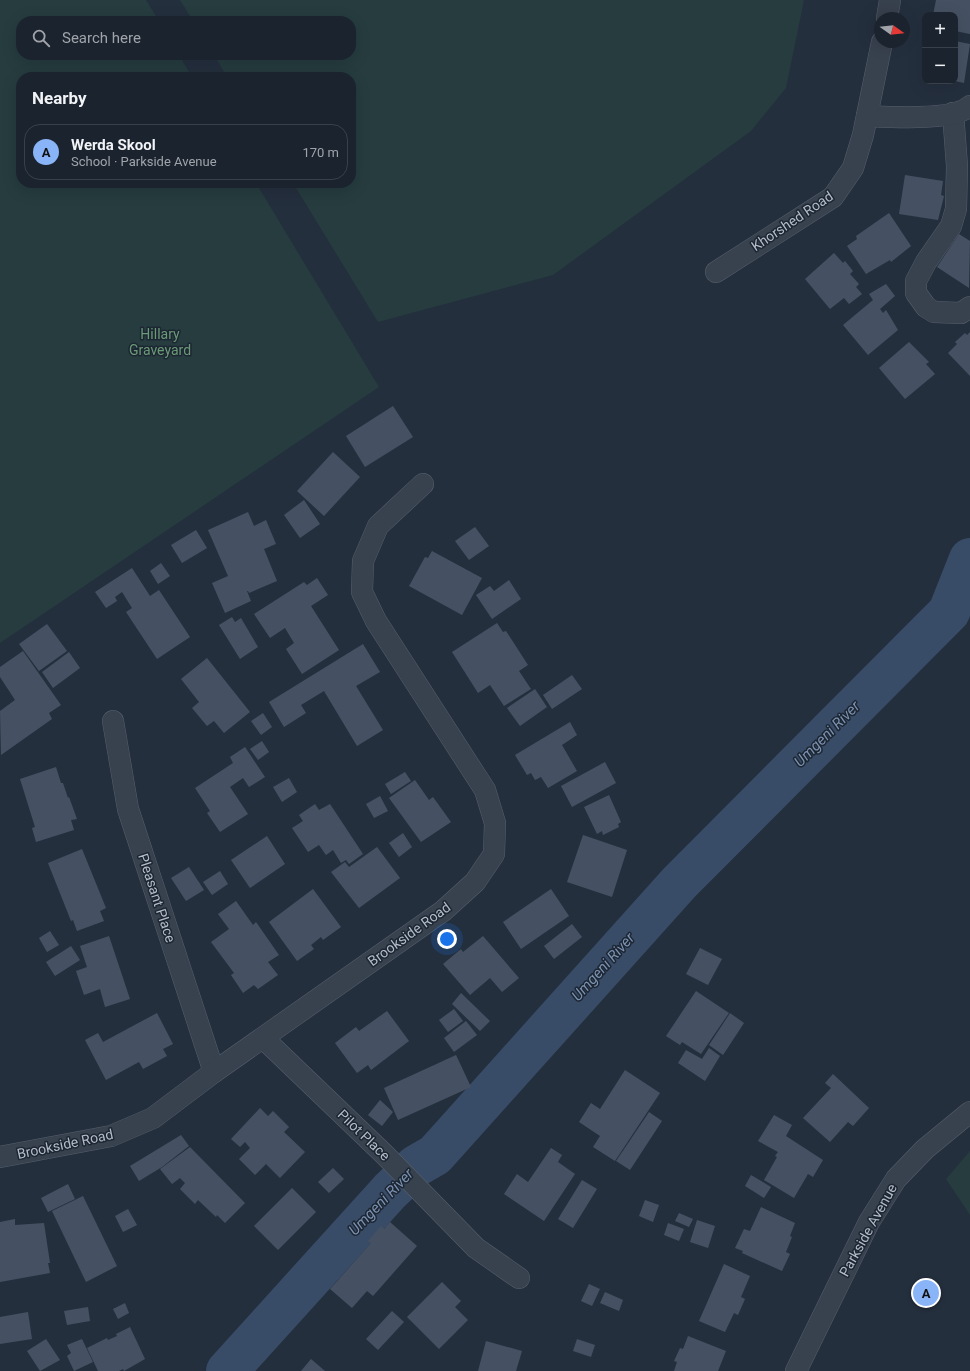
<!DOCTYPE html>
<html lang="en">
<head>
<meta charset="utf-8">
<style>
	body { margin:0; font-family:Roboto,sans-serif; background:#282f3a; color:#f1f3f6 }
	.controls { position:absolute; right:12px; top:12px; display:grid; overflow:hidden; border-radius:8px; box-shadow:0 4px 16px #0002 }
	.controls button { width:36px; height:36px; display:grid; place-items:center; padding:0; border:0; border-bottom:1px solid #39404a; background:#1b232e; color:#f1f3f6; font:20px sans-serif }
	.compass { position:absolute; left:874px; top:12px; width:36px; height:36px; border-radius:50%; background:#1b232e; box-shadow:0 4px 16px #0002; rotate:105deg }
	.you { position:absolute; left:447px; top:939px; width:14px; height:14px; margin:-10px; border:3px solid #fff; border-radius:50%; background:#1a73e8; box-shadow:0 0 0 6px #1a73e833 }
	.badge { display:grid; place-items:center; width:26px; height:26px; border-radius:50%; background:#8ab4f8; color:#111; font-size:13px; font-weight:700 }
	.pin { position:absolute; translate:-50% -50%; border:2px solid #fff; box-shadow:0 1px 4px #0006 }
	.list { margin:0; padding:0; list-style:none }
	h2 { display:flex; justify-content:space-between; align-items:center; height:52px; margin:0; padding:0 16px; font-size:17px }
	h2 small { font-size:13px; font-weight:400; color:#a0a4aa }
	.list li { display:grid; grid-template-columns:26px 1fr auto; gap:12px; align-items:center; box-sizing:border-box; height:56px; margin:0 8px 8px; padding:0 8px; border:1px solid #39404a; border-radius:16px }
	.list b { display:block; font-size:15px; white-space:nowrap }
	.list p { margin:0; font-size:13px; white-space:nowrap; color:#a0a4aa }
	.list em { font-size:13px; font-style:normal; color:#a0a4aa }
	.icon { flex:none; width:22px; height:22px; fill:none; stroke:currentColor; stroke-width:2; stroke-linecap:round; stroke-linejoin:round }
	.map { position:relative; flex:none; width:970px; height:1371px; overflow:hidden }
	.search { position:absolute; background:#1b232e; box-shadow:0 4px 16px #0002; left:16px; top:16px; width:340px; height:44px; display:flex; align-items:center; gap:10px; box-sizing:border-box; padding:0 14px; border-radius:16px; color:#a0a4aa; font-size:15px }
	.panel { position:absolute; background:#1b232e; box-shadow:0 4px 16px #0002; left:16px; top:72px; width:340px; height:116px; border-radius:16px }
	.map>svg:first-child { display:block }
	.green { fill:#263c3f }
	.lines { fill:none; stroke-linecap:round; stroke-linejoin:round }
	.river { stroke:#394c67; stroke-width:42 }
	.building { fill:#455162 }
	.minor-casing { stroke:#565f6c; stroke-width:22 }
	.minor { stroke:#38414e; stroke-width:21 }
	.labels { text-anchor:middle; stroke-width:3; stroke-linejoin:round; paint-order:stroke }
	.street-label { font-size:14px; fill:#b4bcc9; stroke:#1d2633 }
	.park-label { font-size:14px; fill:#6b9a76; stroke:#1d2633 }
	.water-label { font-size:15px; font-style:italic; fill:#7c92b1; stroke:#1d2633 }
</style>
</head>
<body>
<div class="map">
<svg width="970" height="1371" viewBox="0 0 970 1371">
	<rect width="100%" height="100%" fill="#242f3e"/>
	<g class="green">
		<path d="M 0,0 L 146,0 L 159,21 L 21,21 L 21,55 L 179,55 L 192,77 L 21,77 L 21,183 L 256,183 L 379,387 L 0,643 Z"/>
		<path d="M 180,0 L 804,0 L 786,88 L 751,131 L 553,275 L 378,322 L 293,183 L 351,183 L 351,77 L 227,77 L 214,55 L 351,55 L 351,21 L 193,21 Z"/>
		<path d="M 970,1151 L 970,1215 L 946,1179 Z"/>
	</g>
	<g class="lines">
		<path class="river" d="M 227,1371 L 390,1191 L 416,1166 L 435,1155 L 679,883 L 949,612 L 970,559"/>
	</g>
	<g class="building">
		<path d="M 936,0 L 970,0 L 970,34 L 955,31 L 955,15 L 933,15 Z"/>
		<path d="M 955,41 L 970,44 L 964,83 L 955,81 Z"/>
		<path d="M 905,175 L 943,181 L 941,195 L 944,196 L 938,220 L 899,214 Z"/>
		<path d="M 889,213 L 911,246 L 891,262 L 890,260 L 866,274 L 847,246 L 857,239 L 856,236 Z"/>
		<path d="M 959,234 L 970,241 L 969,288 L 937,267 Z"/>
		<path d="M 834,253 L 843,263 L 845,261 L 853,271 L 850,274 L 859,284 L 856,287 L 862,294 L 849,304 L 844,298 L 830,309 L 805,279 Z"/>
		<path d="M 886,284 L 895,296 L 880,309 L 883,313 L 886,310 L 898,330 L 868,355 L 843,325 L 873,300 L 869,294 Z"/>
		<path d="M 970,332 L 970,376 L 948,353 L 957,344 L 955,342 L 965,333 L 967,335 Z"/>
		<path d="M 909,342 L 929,362 L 926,364 L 935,374 L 905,399 L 879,368 Z"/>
		<path d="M 393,406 L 413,437 L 365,467 L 346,436 Z"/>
		<path d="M 333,452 L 360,477 L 324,516 L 297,491 Z"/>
		<path d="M 304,500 L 320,524 L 300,538 L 284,515 Z"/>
		<path d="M 248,512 L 254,526 L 266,520 L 276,544 L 264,549 L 277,581 L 249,593 L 248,591 L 247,591 L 251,601 L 225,613 L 212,583 L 228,576 L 208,530 Z"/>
		<path d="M 475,527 L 489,546 L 469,560 L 455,541 Z"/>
		<path d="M 196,530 L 207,548 L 182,563 L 171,545 Z"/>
		<path d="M 432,551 L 482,578 L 462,615 L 409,586 L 425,557 L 428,558 Z"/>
		<path d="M 161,563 L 170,576 L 158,584 L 150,571 Z"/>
		<path d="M 132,568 L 150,596 L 159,590 L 190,637 L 157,659 L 126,612 L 132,608 L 122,592 L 115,597 L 117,601 L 106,608 L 95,592 Z"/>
		<path d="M 317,578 L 328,595 L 311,606 L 339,650 L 302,674 L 286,649 L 294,643 L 285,628 L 270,638 L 254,614 L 304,582 L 307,585 Z"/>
		<path d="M 509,580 L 521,599 L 492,619 L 476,595 L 490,586 L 494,591 Z"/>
		<path d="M 232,617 L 235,622 L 241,618 L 258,647 L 240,659 L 219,625 Z"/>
		<path d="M 497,623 L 503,632 L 506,631 L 528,665 L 519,671 L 531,689 L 504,706 L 490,685 L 478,693 L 452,652 Z"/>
		<path d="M 47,624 L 67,651 L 39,671 L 19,644 Z"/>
		<path d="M 363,644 L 380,672 L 356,686 L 383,730 L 357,746 L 324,691 L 301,705 L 306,713 L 284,727 L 269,702 Z"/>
		<path d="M 23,651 L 61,705 L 49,713 L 52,719 L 1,755 L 0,711 L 15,700 L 0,677 L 0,667 Z"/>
		<path d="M 69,652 L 80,668 L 53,688 L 42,672 Z"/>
		<path d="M 207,658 L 250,712 L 224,733 L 214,721 L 207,726 L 192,708 L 199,702 L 181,679 Z"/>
		<path d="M 572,675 L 582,689 L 552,709 L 543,695 Z"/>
		<path d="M 535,689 L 547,707 L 520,726 L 507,708 Z"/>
		<path d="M 263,713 L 272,727 L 261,735 L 251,721 Z"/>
		<path d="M 570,722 L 577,735 L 562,745 L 577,771 L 548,788 L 541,777 L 535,780 L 531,773 L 527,775 L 515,755 Z"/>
		<path d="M 262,741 L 269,752 L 258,760 L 250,749 Z"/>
		<path d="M 245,747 L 265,777 L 249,787 L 243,778 L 230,787 L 248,814 L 220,832 L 207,813 L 210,811 L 195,788 L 233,763 L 230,757 Z"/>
		<path d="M 605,762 L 616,783 L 572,807 L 561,786 Z"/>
		<path d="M 56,767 L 61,783 L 63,783 L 68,798 L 69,797 L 77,819 L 71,820 L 74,830 L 36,842 L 32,828 L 35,827 L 20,779 Z"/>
		<path d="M 405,772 L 411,781 L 391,794 L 385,784 Z"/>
		<path d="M 289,778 L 297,792 L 282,802 L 273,787 Z"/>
		<path d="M 415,780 L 429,800 L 433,797 L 451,822 L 421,842 L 389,798 Z"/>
		<path d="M 609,795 L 621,822 L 618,824 L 619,827 L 603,835 L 602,831 L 597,834 L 584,807 Z"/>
		<path d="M 380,796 L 388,811 L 374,818 L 366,804 Z"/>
		<path d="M 315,804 L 319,810 L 330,804 L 363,854 L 349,864 L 346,860 L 341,863 L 333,850 L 326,855 L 319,845 L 308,852 L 292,828 L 303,821 L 299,815 Z"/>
		<path d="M 403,833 L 412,847 L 399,857 L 389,843 Z"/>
		<path d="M 583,835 L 627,850 L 612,897 L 567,882 Z"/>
		<path d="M 267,836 L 285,864 L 250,888 L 231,860 Z"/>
		<path d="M 377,847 L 400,878 L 359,908 L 331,872 L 345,862 L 349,867 Z"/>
		<path d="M 82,849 L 106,908 L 100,911 L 104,921 L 77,931 L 73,920 L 71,921 L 48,863 Z"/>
		<path d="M 189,867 L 204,890 L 186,901 L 171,878 Z"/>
		<path d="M 220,871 L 228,884 L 212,895 L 203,882 Z"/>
		<path d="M 313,889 L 341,927 L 323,940 L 321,937 L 311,945 L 314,949 L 297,961 L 269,922 Z"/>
		<path d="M 551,889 L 569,916 L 521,949 L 503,922 Z"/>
		<path d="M 236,901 L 253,925 L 256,922 L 279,955 L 268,962 L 278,975 L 258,989 L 254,985 L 243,993 L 231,975 L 234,973 L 211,942 L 229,929 L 218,914 Z"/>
		<path d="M 572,924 L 582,937 L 554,959 L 544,946 Z"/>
		<path d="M 50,931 L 59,945 L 47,952 L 39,938 Z"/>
		<path d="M 109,936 L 130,999 L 105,1007 L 100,989 L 84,995 L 76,971 L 87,967 L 80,946 Z"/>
		<path d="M 483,936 L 519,978 L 502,992 L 490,978 L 470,995 L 443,964 L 461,949 L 463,952 Z"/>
		<path d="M 71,946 L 80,960 L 55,976 L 46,962 Z"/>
		<path d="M 700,948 L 722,959 L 708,985 L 686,974 Z"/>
		<path d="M 696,991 L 729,1013 L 701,1054 L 682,1042 L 680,1045 L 666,1036 Z"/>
		<path d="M 461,993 L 490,1021 L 480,1031 L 452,1004 Z"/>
		<path d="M 454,1009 L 463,1021 L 448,1032 L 439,1020 Z"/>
		<path d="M 387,1011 L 409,1041 L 371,1070 L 368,1065 L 357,1073 L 335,1043 L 356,1027 L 359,1031 Z"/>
		<path d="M 157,1013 L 173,1044 L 163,1049 L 167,1056 L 143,1069 L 139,1062 L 106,1080 L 85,1040 L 98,1033 L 103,1042 Z"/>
		<path d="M 730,1013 L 744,1023 L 723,1055 L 709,1045 Z"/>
		<path d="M 466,1021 L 477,1035 L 454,1052 L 444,1038 Z"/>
		<path d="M 709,1048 L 720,1056 L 705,1081 L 678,1063 L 686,1050 L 702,1059 Z"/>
		<path d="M 456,1055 L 471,1087 L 398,1120 L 384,1088 Z"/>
		<path d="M 625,1070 L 660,1093 L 615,1161 L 593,1147 L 600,1136 L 579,1122 L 591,1103 L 600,1109 Z"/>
		<path d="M 833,1074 L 869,1108 L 853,1126 L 848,1122 L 830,1142 L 803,1118 L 831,1088 L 825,1083 Z"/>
		<path d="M 380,1100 L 393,1112 L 382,1126 L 368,1115 Z"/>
		<path d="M 260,1108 L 268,1116 L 273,1111 L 289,1127 L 284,1132 L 305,1152 L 280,1178 L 266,1164 L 255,1175 L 239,1159 L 250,1148 L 245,1142 L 240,1147 L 231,1139 Z"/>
		<path d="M 649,1112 L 662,1121 L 630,1170 L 616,1161 Z"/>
		<path d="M 774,1115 L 792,1125 L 786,1136 L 823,1160 L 813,1177 L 808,1174 L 794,1198 L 764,1180 L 777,1157 L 775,1156 L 778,1152 L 758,1141 Z"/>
		<path d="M 181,1135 L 189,1146 L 162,1167 L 139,1181 L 130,1166 Z"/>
		<path d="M 190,1147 L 245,1203 L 225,1223 L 217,1215 L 216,1217 L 198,1200 L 195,1204 L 180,1189 L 185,1183 L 180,1178 L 172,1184 L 160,1169 Z"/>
		<path d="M 551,1148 L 562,1155 L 558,1162 L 575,1174 L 544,1221 L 504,1194 L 517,1174 L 528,1182 Z"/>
		<path d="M 333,1168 L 344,1179 L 329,1193 L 318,1182 Z"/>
		<path d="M 751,1175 L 771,1187 L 764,1198 L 745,1186 Z"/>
		<path d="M 582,1180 L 597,1189 L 573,1228 L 558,1219 Z"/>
		<path d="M 68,1184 L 75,1199 L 48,1212 L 41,1198 Z"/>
		<path d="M 292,1188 L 316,1212 L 278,1250 L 254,1226 Z"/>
		<path d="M 83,1196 L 117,1266 L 86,1282 L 52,1211 Z"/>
		<path d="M 645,1200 L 659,1205 L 653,1222 L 639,1216 Z"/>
		<path d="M 761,1207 L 795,1223 L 790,1236 L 792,1237 L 786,1252 L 790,1254 L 782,1271 L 742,1253 L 743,1251 L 735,1248 L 744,1229 L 750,1231 Z"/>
		<path d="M 128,1209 L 137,1225 L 123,1232 L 115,1216 Z"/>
		<path d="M 679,1213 L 693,1219 L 689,1227 L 675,1221 Z"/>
		<path d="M 15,1219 L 15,1225 L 44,1223 L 50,1263 L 48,1263 L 50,1273 L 0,1282 L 0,1222 Z"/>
		<path d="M 697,1220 L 715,1226 L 708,1248 L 690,1242 Z"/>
		<path d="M 390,1222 L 417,1246 L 373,1296 L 367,1291 L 352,1308 L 330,1289 L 371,1243 L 368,1241 L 381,1226 L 384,1229 Z"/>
		<path d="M 668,1223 L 684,1229 L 679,1241 L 664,1235 Z"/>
		<path d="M 724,1264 L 750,1276 L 741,1297 L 745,1299 L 738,1315 L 734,1313 L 725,1332 L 699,1321 Z"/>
		<path d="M 442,1282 L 461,1301 L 455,1307 L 468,1320 L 439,1349 L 407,1317 Z"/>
		<path d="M 589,1284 L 600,1289 L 592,1306 L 581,1301 Z"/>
		<path d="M 605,1292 L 623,1300 L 619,1311 L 600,1303 Z"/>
		<path d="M 125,1303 L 129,1313 L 118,1319 L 113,1309 Z"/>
		<path d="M 88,1307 L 90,1321 L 67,1325 L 64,1311 Z"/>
		<path d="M 392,1311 L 404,1322 L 378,1350 L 366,1339 Z"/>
		<path d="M 28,1312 L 32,1339 L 0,1344 L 0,1317 Z"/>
		<path d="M 130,1327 L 145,1359 L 124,1371 L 123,1369 L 119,1371 L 98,1371 L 87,1348 L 107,1338 L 108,1340 L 117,1336 L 116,1334 Z"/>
		<path d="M 688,1336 L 726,1351 L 718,1371 L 674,1371 L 677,1362 L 674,1361 L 680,1348 L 683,1349 Z"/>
		<path d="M 46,1339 L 60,1360 L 40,1371 L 27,1351 Z"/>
		<path d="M 82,1339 L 93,1362 L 74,1371 L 67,1356 L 71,1353 L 67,1345 Z"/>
		<path d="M 577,1339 L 595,1345 L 591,1357 L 573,1351 Z"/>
		<path d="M 486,1341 L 522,1351 L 516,1371 L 478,1371 Z"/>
		<path d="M 311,1359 L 325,1371 L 301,1371 Z"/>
	</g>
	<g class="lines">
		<defs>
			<g id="minor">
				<path d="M 887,18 L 890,0"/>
				<path d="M 953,113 L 957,166 L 956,209 L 951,226 L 926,262 L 916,281 L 916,293 L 926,307 L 934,312 L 961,313 L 970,307"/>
				<path d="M 867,116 C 890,117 954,121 970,106"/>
				<path d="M 716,272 L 833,197 L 853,168 L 863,135 L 882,42"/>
				<path d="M 113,721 L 128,809 L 214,1072"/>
				<path d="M 263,1038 L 385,1155 L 476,1248 L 519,1278"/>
				<path d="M 0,1157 L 111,1136 L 153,1118 L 214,1072 L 443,911 L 475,882 L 494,854 L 495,823 L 485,790 L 376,621 L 362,592 L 363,561 L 378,526 L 423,484"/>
				<path d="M 796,1371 L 869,1222 L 896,1179 L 925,1149 L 970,1112"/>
			</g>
		</defs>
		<use href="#minor" class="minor-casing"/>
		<use href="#minor" class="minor"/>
	</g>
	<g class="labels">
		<g class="street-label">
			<text transform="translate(792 221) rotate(-34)" y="5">Khorshed Road</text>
			<text transform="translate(157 898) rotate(72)" y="5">Pleasant Place</text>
			<text transform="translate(409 934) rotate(-36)" y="5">Brookside Road</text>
			<text transform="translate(364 1135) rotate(44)" y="5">Pilot Place</text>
			<text transform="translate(65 1144) rotate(-12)" y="5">Brookside Road</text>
			<text transform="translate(868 1230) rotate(-61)" y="5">Parkside Avenue</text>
		</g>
		<g class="park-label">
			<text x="160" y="339">Hillary<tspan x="160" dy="16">Graveyard</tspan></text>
		</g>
		<g class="water-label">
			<text transform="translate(827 734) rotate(-45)" y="5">Umgeni River</text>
			<text transform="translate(603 967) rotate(-48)" y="5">Umgeni River</text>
			<text transform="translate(381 1202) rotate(-46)" y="5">Umgeni River</text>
		</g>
	</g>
</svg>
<div class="controls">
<button>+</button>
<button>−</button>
</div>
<svg class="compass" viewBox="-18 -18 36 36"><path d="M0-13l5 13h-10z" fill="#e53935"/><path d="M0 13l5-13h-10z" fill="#a0a4aa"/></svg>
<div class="you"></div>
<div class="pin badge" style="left:926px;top:1293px">A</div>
<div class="search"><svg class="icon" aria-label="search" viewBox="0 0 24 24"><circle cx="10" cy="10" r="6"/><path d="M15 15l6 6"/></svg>Search here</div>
<section class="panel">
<h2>Nearby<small></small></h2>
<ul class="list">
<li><span class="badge">A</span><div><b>Werda Skool</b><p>School · Parkside Avenue</p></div><em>170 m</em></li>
</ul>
</section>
</div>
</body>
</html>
